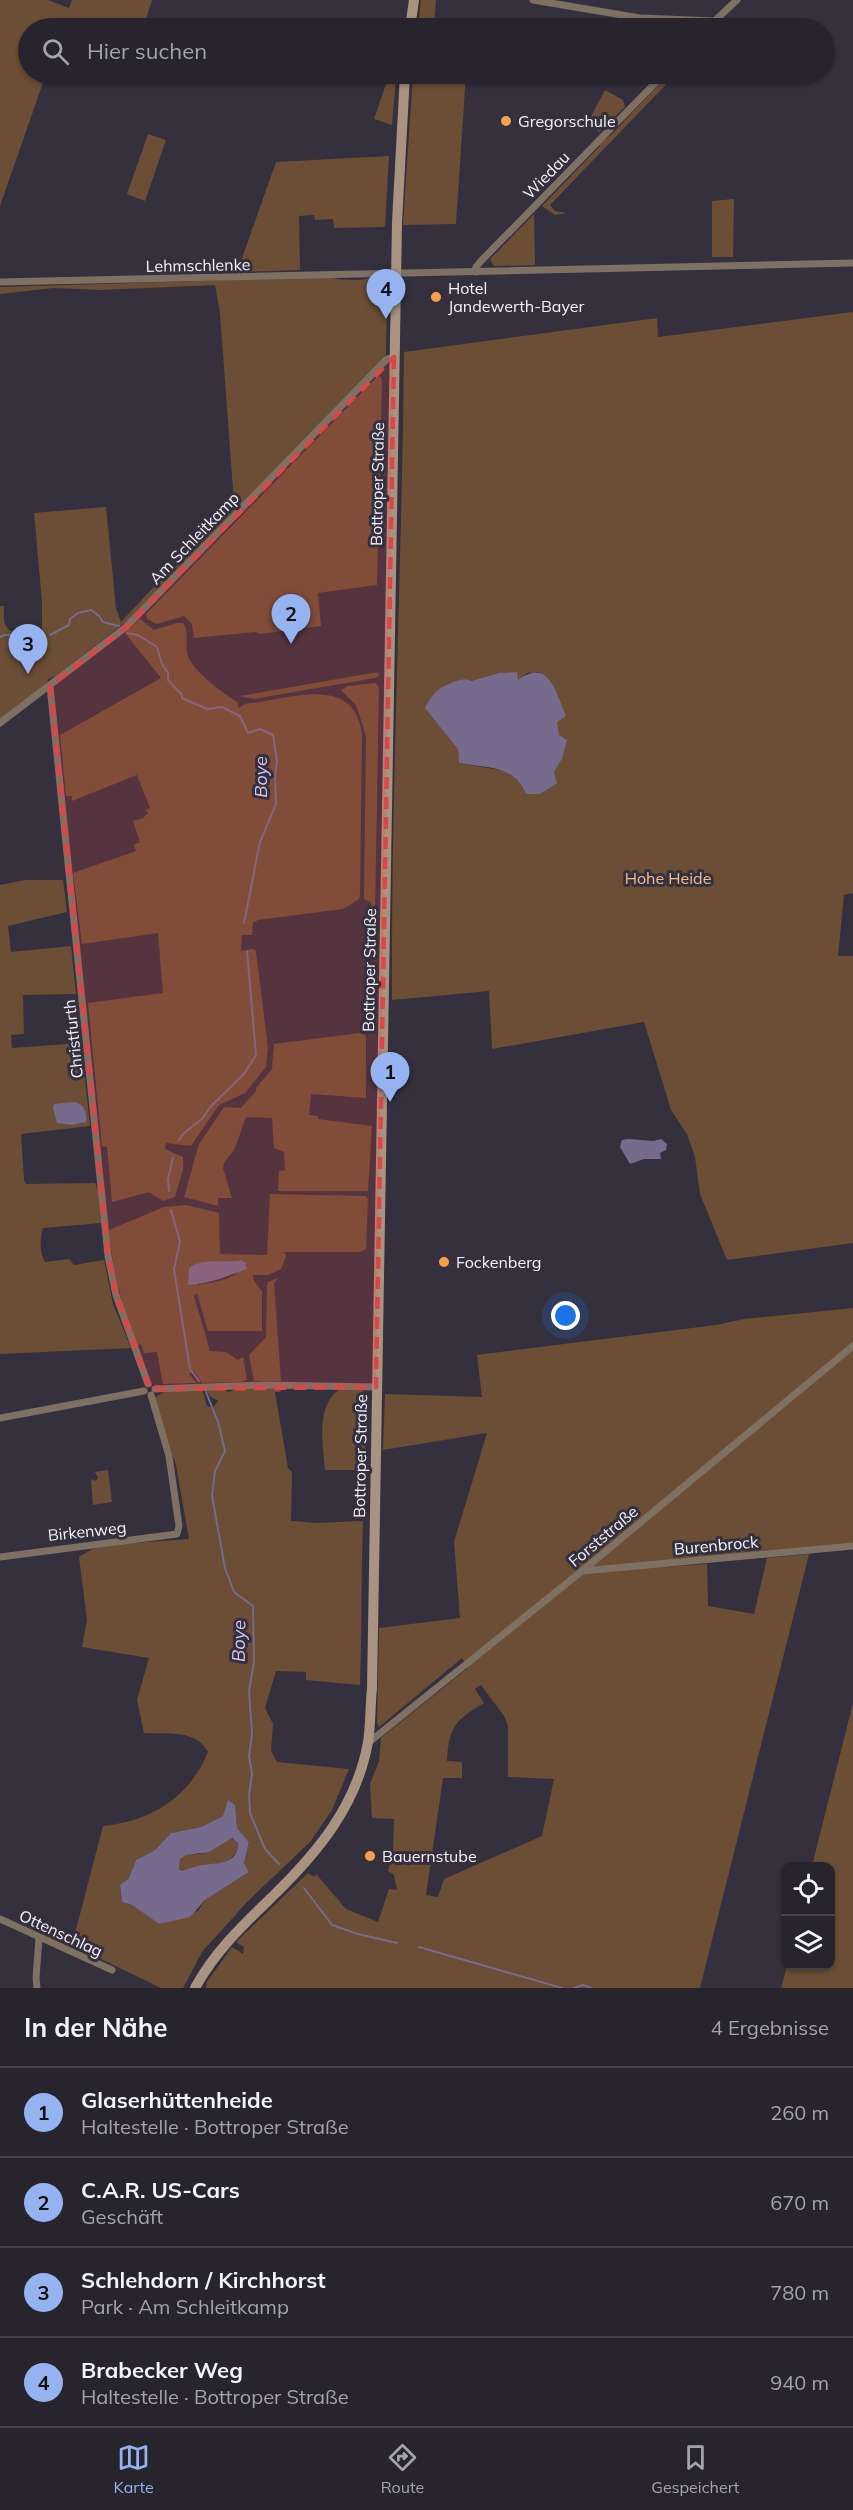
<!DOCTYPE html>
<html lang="de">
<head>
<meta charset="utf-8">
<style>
	body { margin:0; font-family:Mulish,sans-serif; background:#302c36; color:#f1f3f6 }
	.controls { position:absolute; right:18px; bottom:18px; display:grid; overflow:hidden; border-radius:12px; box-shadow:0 2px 4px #0004 }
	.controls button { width:54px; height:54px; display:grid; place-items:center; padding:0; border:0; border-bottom:2px solid #44414a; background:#28242e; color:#f1f3f6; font:30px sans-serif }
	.you { position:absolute; left:566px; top:1316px; width:21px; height:21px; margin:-15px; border:4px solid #fff; border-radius:50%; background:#1a73e8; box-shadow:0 0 0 9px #1a73e833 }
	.badge { display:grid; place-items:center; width:39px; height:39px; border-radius:50%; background:#95b2f1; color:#111; font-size:20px; font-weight:700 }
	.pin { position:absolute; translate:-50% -50px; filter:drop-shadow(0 2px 3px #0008) }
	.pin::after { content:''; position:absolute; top:32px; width:21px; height:18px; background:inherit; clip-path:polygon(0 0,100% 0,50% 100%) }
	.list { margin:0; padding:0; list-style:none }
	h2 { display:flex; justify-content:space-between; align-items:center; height:78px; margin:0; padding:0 24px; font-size:26px }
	h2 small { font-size:20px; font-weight:400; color:#a5a4aa }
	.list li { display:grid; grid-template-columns:39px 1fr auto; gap:18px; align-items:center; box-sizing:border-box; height:90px; padding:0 24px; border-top:2px solid #44414a }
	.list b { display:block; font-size:22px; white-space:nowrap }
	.list p { margin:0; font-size:20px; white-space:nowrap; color:#a5a4aa }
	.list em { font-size:20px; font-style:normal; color:#a5a4aa }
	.icon { flex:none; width:33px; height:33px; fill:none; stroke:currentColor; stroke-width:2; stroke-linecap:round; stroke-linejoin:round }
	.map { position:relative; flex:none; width:853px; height:1988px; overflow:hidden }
	.search { position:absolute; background:#28242e; box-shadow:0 2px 4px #0004; left:18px; right:18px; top:18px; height:66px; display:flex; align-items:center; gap:15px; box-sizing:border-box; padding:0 21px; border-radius:33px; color:#a5a4aa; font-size:22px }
	.sheet { height:438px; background:#28242e }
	nav { display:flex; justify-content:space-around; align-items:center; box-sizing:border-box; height:84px; border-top:2px solid #44414a; background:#28242e; font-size:16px; color:#a5a4aa }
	nav a { display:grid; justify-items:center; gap:3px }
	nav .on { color:#95b2f1 }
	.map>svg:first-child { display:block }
	.green { fill:#6b4e35; fill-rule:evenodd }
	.water { fill:#766a8d; fill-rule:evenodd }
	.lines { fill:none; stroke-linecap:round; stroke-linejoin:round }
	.stream { stroke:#766a8d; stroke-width:2 }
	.street { stroke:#7f7064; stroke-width:7 }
	.secondary { stroke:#a99380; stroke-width:10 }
	.marked { fill:#db4648; fill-opacity:0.2; stroke:#db4648; stroke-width:4.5; stroke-dasharray:12 8; stroke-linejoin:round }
	.poi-dot { fill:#f8a04b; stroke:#35303e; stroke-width:2 }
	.labels { text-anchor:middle; stroke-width:6; stroke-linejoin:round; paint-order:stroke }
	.poi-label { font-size:16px; fill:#f5f2fc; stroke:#35303e; text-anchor:start }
	.street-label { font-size:16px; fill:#f5f2fc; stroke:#35303e }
	.park-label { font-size:16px; fill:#f3bd8f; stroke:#35303e }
	.water-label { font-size:18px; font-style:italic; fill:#d7c6f7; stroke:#35303e }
</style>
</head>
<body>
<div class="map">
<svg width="853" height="1988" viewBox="0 0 853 1988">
	<rect width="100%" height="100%" fill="#35303e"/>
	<g class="green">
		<path d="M 0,0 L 48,0 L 69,8 L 72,0 L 152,0 L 143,28 L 79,28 L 64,24 L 62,28 L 28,28 L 28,74 L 46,74 L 0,206 Z"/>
		<path d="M 421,0 L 436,0 L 434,28 L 418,28 Z"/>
		<path d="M 413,74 L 466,74 L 456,224 L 403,225 Z"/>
		<path d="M 669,74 L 676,74 L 550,205 L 555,211 L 567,213 L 555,215 L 542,206 L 600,146 L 600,143 L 611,135 Z"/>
		<path d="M 389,75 L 396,77 L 392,125 L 374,119 Z"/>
		<path d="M 605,90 L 623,100 L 625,107 L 599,132 L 588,122 Z"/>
		<path d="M 148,134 L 166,140 L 145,201 L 127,194 Z"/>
		<path d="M 389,156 L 385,227 L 334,228 L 333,219 L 315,220 L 314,215 L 299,216 L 300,270 L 237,272 L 276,162 Z"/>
		<path d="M 734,199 L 733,257 L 712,257 L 712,201 Z"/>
		<path d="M 534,214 L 535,265 L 494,266 L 490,259 Z"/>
		<path d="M 329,277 C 337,280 351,280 358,280 C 368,280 377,272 387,281 L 386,354 L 382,360 L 132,617 L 56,676 L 48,679 L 47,684 L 0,719 L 0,606 L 4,606 C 4,615 2,627 11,631 L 42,632 L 42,602 L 34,513 L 106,507 L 116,608 L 121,622 L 182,557 L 187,548 L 234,503 L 220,313 L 215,285 L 101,290 L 53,288 L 0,294 L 0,287 Z"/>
		<path d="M 853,312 L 853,893 L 844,895 L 838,956 L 853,956 L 853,1243 L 727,1260 L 700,1194 L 695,1157 L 687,1134 L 671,1110 L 644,1022 L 492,1049 L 489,991 L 392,1000 C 391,784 402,568 404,352 L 657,318 L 658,337 ZM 539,672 L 559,735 L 562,759 L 554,772 L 521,781 L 505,771 L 459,763 L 458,749 L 471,681 L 499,673 L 518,680 L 527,673 Z"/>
		<path d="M 378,376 L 381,377 L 382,382 L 377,585 L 318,593 L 321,626 L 259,634 L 257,632 L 194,638 L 192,624 L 184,616 L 157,624 L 147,619 L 146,614 Z"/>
		<path d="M 140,619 L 154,630 L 177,623 L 183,623 C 190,632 184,645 188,656 C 193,671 224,694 237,702 L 239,708 L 245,704 C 287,700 354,672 362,734 L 360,894 L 359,899 L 343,909 L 258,920 L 253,923 L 252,935 L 242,935 L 241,951 L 253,949 L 256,951 L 268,1048 L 266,1067 L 245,1093 L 219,1105 L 191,1146 L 166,1143 L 165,1149 L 183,1157 L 183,1170 L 175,1197 L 163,1201 L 149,1192 L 112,1202 L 107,1147 L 102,1146 L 88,1003 L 163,993 L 158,933 L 82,944 L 73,873 L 136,851 L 134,845 L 140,842 L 133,821 L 143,818 L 148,813 L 146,810 L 150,808 L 137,775 L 72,801 L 72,796 L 66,796 L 60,735 L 161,678 L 125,633 Z"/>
		<path d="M 378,672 L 379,676 L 375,678 L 254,699 L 240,696 Z"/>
		<path d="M 376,683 L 379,688 L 375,914 L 372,914 L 371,902 L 364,899 L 364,896 L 366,736 L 356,705 L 341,690 L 348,686 Z"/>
		<path d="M 25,880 L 63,880 L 67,912 L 8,926 L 11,952 L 71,946 L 76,994 L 23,995 L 24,1034 L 11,1035 L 12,1048 L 81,1043 L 90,1126 L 21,1134 L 24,1180 L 26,1184 L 95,1183 L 99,1192 L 101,1223 L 43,1228 C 40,1238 39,1252 45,1262 L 69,1259 L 74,1265 L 104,1260 L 113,1304 L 131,1348 L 0,1354 L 0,885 Z"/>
		<path d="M 360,1033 L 365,1035 L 366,1038 L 366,1098 L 311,1094 L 309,1115 L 318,1116 L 318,1119 L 372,1126 L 368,1191 L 278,1191 L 279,1171 L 285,1170 L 284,1152 L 274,1148 L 272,1118 L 246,1117 C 241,1128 239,1141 233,1151 C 229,1158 224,1159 223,1168 L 232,1198 L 218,1198 L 218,1206 L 184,1197 L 199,1144 L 224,1107 L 241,1108 L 256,1091 L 256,1088 L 272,1069 L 274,1044 Z"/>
		<path d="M 270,1194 L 366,1196 L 368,1199 L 366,1249 L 360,1252 L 284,1252 L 286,1256 L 281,1269 L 268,1275 L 253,1275 L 254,1281 L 262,1291 L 262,1331 L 208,1331 L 197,1293 L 194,1296 L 210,1351 L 226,1352 L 238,1360 L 243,1357 L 247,1380 L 242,1382 L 202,1383 L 194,1371 L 189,1374 L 197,1383 L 163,1384 L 157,1352 L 144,1353 L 141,1344 L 136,1346 C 123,1307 112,1271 109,1230 L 164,1207 L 186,1205 L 219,1213 L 220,1254 L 267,1255 ZM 240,1260 L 245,1262 C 239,1280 214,1282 198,1285 L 198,1263 L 228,1263 Z"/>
		<path d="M 278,1278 L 274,1283 L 281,1381 L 254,1381 L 249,1355 L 266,1337 L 267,1286 L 268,1282 Z"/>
		<path d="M 853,1308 L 853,1544 L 676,1560 L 665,1567 L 707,1564 L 708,1606 L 754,1614 L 767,1558 L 809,1554 L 700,1988 L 206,1988 L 207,1982 L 232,1947 L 243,1954 L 244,1947 L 237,1943 L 238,1940 L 308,1873 L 314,1877 L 316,1874 L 346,1909 L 378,1922 L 389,1889 L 397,1890 L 394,1875 L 388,1871 L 393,1850 L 394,1819 L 372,1818 L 370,1784 L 379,1761 L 381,1738 L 468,1668 L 462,1658 L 379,1727 L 377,1723 L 379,1628 L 460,1618 L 454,1542 L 487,1433 L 383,1450 L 385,1394 L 482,1397 L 477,1355 L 716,1325 L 744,1319 ZM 481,1685 L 504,1716 L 508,1726 L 508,1777 L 554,1779 L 542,1836 L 444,1879 L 438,1897 L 426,1895 L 443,1778 L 462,1778 L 462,1762 L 447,1761 C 449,1727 455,1720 484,1703 L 475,1689 Z"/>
		<path d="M 279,1388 L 281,1392 L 275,1392 L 288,1468 L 292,1472 L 291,1521 L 317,1523 L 363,1521 C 361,1575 362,1630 360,1685 L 306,1680 L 306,1672 L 276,1671 L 265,1708 L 273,1724 L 271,1751 L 277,1762 L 349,1769 L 332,1810 L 310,1842 L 247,1902 L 202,1952 L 183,1988 L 161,1988 L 72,1945 L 103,1826 C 151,1821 189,1798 208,1752 C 196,1729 167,1734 144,1733 L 137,1700 L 149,1658 L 82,1647 L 87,1620 L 79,1557 L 92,1549 L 120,1544 L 189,1539 L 176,1465 L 156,1406 L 155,1398 C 166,1387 187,1390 202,1389 L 207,1406 L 213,1408 L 218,1401 L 210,1396 L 206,1390 L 224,1390 L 229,1392 L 235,1389 ZM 234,1805 L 237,1828 L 249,1842 L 244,1863 L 249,1872 L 205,1900 L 198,1911 L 159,1924 L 132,1905 L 122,1902 L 120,1885 L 129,1878 L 136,1860 L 155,1850 L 171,1833 L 201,1827 L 223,1816 Z"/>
		<path d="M 340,1389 L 362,1390 L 366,1396 L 365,1496 L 360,1497 L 360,1470 L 325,1470 C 323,1445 315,1405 340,1389 Z"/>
		<path d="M 108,1470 L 112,1502 L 93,1505 L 91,1479 L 95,1481 L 98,1478 L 95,1472 Z"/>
		<path d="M 853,1703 L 853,1988 L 781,1988 L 787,1966 L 830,1966 L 830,1866 L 812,1866 Z"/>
		<path d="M 231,1838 L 238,1843 C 238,1852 233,1857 226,1862 L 182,1871 L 179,1869 L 180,1859 L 185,1855 L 200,1854 Z"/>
	</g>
	<g class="water">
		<path d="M 517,672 L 518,680 C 549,657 556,693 566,716 L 557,722 L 559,735 L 567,740 L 562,759 L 554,772 L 557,783 L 540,794 L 526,794 C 515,765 485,768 459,763 L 458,749 L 425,708 C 428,703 431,696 436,692 C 444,685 462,676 471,681 L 499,673 Z"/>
		<path d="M 74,1102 C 84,1104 87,1112 86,1122 L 72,1125 L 57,1123 L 53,1109 L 54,1104 Z"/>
		<path d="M 628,1139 L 653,1141 L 661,1139 L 667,1144 L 666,1150 L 660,1153 L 661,1159 L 644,1159 L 630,1164 L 620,1147 L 622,1140 Z"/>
		<path d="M 241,1260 L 245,1262 L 247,1269 C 227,1276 210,1284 188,1285 L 189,1268 C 204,1257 224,1264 241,1260 Z"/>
		<path d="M 228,1800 L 235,1805 L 237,1828 L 249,1842 L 244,1863 L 249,1872 L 205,1900 L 190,1917 L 159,1924 L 132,1905 L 122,1902 L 120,1885 L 129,1878 L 136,1860 L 155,1850 L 171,1833 L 201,1827 L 223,1816 ZM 232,1838 L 238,1843 C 238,1865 217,1863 201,1865 C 195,1867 188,1869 182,1871 L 179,1869 L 180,1859 L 186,1855 L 209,1852 Z"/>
	</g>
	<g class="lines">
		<g class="stream">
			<path d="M 127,633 L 138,635 L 157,647 L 162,664 L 168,673 L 168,680 L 182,695 L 182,698 L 207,709 L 222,707 L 240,716 L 248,733 L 260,729 L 273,735 L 277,761 L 275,779 L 276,804 L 260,842 L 244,923"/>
			<path d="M 50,635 L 69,625 L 70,619 L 78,613 L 91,610 L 99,616 L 103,622 L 119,626"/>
			<path d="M 0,637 L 4,635 L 40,635"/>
			<path d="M 179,1140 L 183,1134 L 203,1118 L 210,1107 L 244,1074 L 256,1055 L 247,951"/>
			<path d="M 169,1191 L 168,1180 L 173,1157"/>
			<path d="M 171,1210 L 180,1242 L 174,1269 L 190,1369 L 199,1381"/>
			<path d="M 206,1392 L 218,1422 L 225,1451 L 215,1471 L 212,1496 L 225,1568 L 234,1592 L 253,1606 L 254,1662 L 249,1691 L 252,1734 L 249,1756 L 252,1774 L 249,1795 L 250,1813 L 265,1849 L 279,1864"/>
			<path d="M 304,1888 L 332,1925 L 358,1934 L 397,1943"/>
			<path d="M 419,1947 L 562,1988"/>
			<path d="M 574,1988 L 583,1985 L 591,1988"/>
		</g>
		<g class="street">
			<path d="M 533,0 L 640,18 L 715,21"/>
			<path d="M 707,28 L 737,0"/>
			<path d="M 476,272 L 476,267 L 481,261 L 664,74"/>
			<path d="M 0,282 L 853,263"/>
			<path d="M 50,686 L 108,1256 L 116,1295 L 148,1384"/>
			<path d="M 0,723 L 126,627 L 387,359 L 394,357"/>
			<path d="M 155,1389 L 265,1385 L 376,1387"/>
			<path d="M 0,1418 L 144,1391"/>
			<path d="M 0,1557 L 177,1534 L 179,1526 L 169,1456 L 151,1395"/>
			<path d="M 582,1571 L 853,1546"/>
			<path d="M 368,1743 L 582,1571 L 853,1346"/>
			<path d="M 0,1919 L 112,1970"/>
			<path d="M 37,1988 L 36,1978 L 39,1938"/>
		</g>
		<g class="secondary">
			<path d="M 410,28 L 414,0"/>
			<path d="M 195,1988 C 215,1951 244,1924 274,1895 C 318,1852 357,1805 368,1742 C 371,1724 370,1706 372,1688 L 397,222 L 405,74"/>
		</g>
	</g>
	<path class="marked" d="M 394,357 L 376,1387 L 155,1389 L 154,1383 L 148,1384 L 116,1295 L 108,1256 L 50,686 L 126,627 Z"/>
	<g class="poi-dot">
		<circle cx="506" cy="121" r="6"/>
		<circle cx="436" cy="297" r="6"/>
		<circle cx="444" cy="1262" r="6"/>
		<circle cx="370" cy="1856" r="6"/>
	</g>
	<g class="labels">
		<g class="poi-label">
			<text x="518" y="127">Gregorschule</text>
			<text x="448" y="294">Hotel<tspan x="448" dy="18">Jandewerth-Bayer</tspan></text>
			<text x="456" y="1268">Fockenberg</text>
			<text x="382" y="1862">Bauernstube</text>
		</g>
		<g class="street-label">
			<text transform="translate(546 175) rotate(-46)" y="6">Wiedau</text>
			<text transform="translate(198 265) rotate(-1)" y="6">Lehmschlenke</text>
			<text transform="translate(377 484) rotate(-89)" y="6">Bottroper Straße</text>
			<text transform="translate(194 538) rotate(-46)" y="6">Am Schleitkamp</text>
			<text transform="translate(369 970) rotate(-89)" y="6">Bottroper Straße</text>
			<text transform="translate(73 1039) rotate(-96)" y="6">Christfurth</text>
			<text transform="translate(360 1456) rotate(-89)" y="6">Bottroper Straße</text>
			<text transform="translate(87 1531) rotate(-6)" y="6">Birkenweg</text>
			<text transform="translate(603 1536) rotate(-40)" y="6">Forststraße</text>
			<text transform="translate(716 1545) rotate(-5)" y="6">Burenbrock</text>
			<text transform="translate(61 1933) rotate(25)" y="6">Ottenschlag</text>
		</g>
		<g class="park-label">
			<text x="668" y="884">Hohe Heide</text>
		</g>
		<g class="water-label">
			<text transform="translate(261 777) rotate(-90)" y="6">Boye</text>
			<text transform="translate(239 1641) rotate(-89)" y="6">Boye</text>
		</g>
	</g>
</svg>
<div class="controls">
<button><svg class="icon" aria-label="locate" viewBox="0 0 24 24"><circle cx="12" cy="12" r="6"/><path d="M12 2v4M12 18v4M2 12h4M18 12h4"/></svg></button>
<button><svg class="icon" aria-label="layers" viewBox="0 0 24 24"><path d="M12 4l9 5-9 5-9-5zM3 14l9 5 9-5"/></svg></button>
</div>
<div class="you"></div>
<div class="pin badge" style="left:390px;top:1102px">1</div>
<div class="pin badge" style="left:291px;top:644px">2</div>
<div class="pin badge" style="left:28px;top:674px">3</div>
<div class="pin badge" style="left:386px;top:319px">4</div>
<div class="search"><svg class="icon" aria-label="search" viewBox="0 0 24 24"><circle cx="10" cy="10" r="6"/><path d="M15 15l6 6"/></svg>Hier suchen</div>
</div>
<section class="sheet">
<h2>In der Nähe<small>4 Ergebnisse</small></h2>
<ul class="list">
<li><span class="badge">1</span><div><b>Glaserhüttenheide</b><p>Haltestelle · Bottroper Straße</p></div><em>260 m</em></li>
<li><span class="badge">2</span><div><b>C.A.R. US-Cars</b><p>Geschäft</p></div><em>670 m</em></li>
<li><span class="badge">3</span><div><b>Schlehdorn / Kirchhorst</b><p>Park · Am Schleitkamp</p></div><em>780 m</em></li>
<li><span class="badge">4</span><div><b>Brabecker Weg</b><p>Haltestelle · Bottroper Straße</p></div><em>940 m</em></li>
</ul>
</section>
<nav>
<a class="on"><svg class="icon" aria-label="map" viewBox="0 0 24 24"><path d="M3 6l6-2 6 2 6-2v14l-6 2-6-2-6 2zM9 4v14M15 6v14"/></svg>Karte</a>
<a><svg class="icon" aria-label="directions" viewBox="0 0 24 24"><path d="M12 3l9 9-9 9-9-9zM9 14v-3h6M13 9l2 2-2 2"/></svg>Route</a>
<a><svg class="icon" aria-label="saved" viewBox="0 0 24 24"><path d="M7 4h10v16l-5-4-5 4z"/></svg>Gespeichert</a>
</nav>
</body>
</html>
